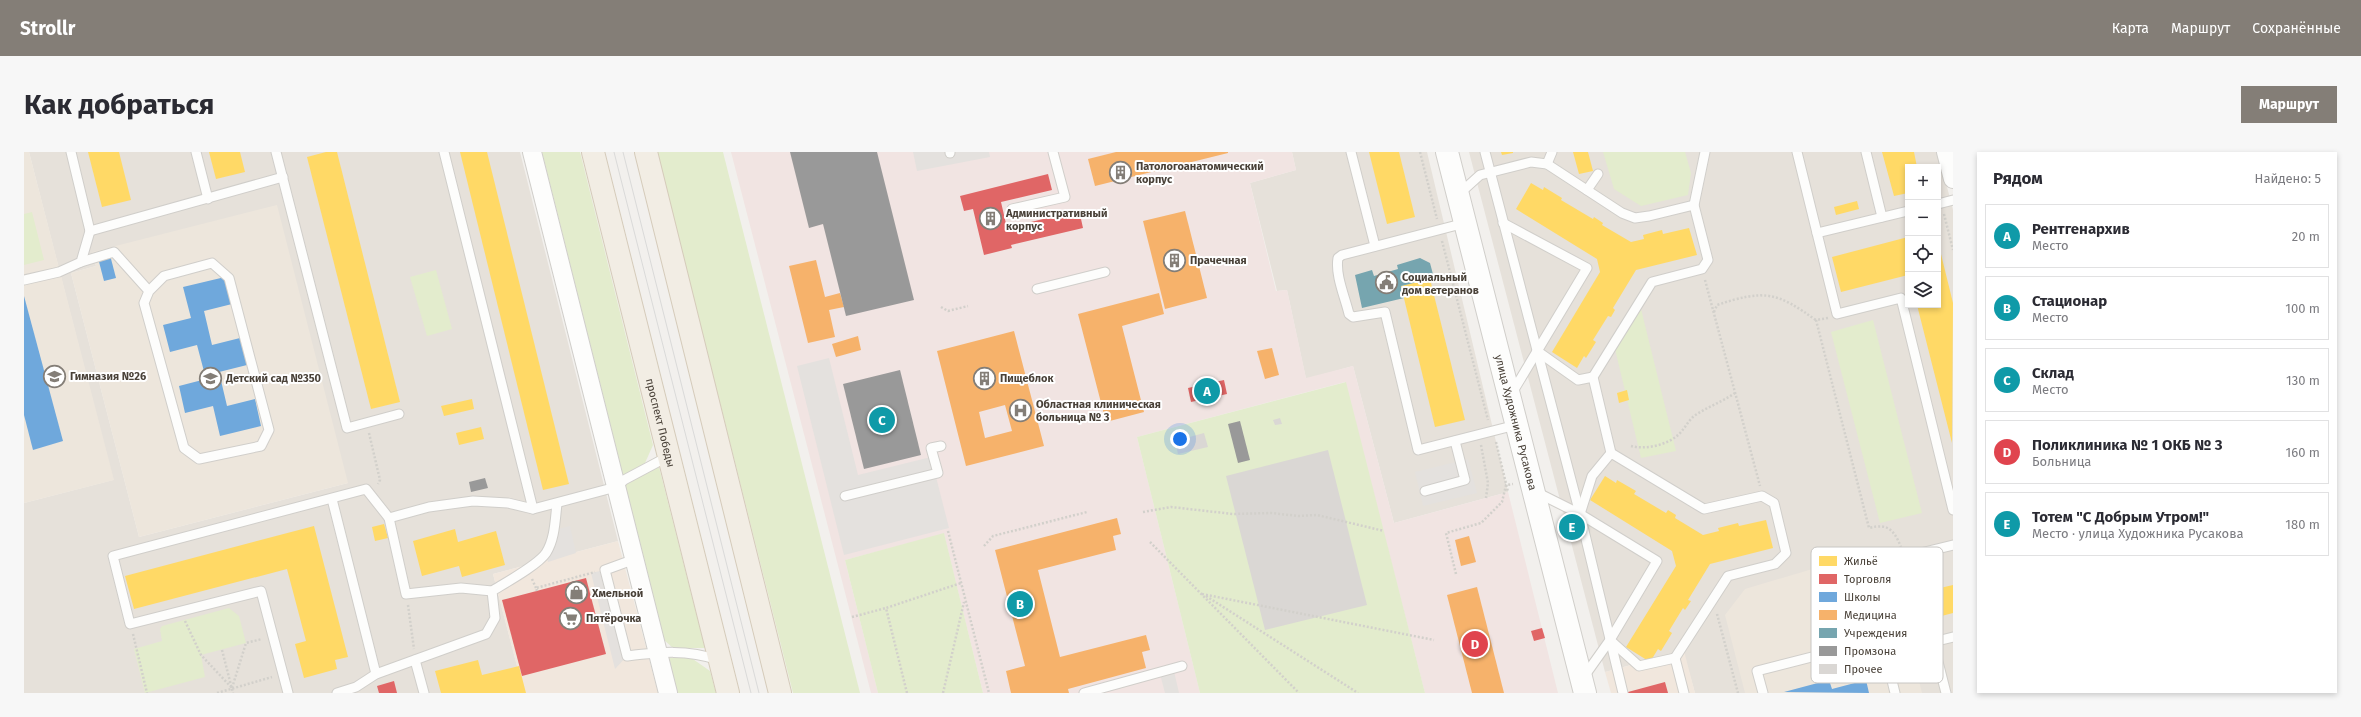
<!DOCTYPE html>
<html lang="ru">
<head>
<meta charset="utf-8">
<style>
	body { margin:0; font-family:"Fira Sans",sans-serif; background:#f7f7f7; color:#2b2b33 }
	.controls { position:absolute; right:12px; top:12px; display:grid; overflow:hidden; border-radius:0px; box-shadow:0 2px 6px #0003 }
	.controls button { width:36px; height:36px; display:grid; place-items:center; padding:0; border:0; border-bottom:1px solid #e1e1e2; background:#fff; color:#2b2b33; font:20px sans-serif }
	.you { position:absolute; left:1156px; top:287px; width:14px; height:14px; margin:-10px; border:3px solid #fff; border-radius:50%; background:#1a73e8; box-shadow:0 0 0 6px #1a73e833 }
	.badge { display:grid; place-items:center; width:26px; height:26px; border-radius:50%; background:#847e77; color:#fff; font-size:13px; font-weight:700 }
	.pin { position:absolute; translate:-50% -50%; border:2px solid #fff; box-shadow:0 1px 4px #0006 }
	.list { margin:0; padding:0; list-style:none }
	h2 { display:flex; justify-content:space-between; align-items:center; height:52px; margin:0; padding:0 16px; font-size:17px }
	h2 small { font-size:13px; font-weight:400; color:#7c7c81 }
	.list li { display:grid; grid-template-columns:26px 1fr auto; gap:12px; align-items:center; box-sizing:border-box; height:64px; margin:0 8px 8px; padding:0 8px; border:1px solid #e1e1e2; border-radius:0px }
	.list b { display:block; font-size:15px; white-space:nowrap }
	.list p { margin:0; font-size:13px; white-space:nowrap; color:#7c7c81 }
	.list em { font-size:13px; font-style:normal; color:#7c7c81 }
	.icon { flex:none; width:22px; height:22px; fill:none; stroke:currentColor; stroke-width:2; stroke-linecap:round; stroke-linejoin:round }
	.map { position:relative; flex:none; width:1929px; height:541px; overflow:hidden; border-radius:0px }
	header { display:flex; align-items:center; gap:24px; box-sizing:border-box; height:56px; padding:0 20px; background:#847e77; color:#fff }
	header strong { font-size:19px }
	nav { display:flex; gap:22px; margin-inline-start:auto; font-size:14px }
	.intro { display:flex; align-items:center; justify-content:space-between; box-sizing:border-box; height:96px; padding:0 24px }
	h1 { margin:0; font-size:28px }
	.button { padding:10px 18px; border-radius:0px; background:#847e77; color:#fff; font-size:14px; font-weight:700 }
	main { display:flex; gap:24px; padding:0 24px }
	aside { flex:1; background:#fff; border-radius:0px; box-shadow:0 2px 6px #0003 }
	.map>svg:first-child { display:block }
	.residential { fill:#e6e1da; fill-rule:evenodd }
	.commercial { fill:#f1e7dd }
	.education { fill:#ede6dc }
	.medical { fill:#f1e4e2 }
	.green { fill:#e3eccd }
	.parking { fill:#e4e1de }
	.homes { fill:#ffd966 }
	.shops { fill:#e06666 }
	.schools { fill:#6fa8dc }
	.health { fill:#f6b26b; fill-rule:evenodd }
	.public { fill:#76a5af }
	.industry { fill:#999 }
	.building { fill:#dad7d4 }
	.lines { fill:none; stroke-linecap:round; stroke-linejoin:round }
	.service-casing { stroke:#d0ceca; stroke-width:11 }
	.minor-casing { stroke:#d0ceca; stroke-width:20 }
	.tertiary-casing { stroke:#d0ceca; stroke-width:24 }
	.primary-casing { stroke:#d5cbba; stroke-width:24 }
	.path { stroke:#d2d0cb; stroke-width:2.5; stroke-dasharray:2 2; stroke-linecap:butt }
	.service { stroke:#fdfdfc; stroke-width:9 }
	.minor { stroke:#fdfdfc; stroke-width:18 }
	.tertiary { stroke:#fdfdfc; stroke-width:22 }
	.primary { stroke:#f2ede4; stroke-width:22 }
	.tram { stroke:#dadad9; stroke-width:1 }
	.labels { text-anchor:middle; stroke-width:4; stroke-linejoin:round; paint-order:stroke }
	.poi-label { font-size:11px; font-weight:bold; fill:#494138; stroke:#fff; text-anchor:start }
	.street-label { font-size:11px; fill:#494138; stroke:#fff }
	.key { fill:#fff; stroke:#c8c6c3; stroke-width:1 }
	.key-label { font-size:11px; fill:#494138 }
</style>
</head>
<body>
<header>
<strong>Strollr</strong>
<nav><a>Карта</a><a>Маршрут</a><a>Сохранённые</a></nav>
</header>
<div class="intro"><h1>Как добраться</h1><a class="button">Маршрут</a></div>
<main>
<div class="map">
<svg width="1929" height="541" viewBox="0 0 1929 541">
	<rect width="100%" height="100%" fill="#f2f0ed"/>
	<g class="residential">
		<path d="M 5,0 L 496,0 L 594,389 L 469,422 L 500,541 L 0,541 L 0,351 L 89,328 ZM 68,100 L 324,331 L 115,385 L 47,121 L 72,114 Z"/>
		<path d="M 1268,0 L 1403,0 L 1484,340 L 1370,371 L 1329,214 L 1282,227 L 1263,138 L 1253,139 L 1226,31 L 1272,18 Z"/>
		<path d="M 1445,0 L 1914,0 L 1929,58 L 1929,541 L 1671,541 L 1659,499 L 1581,520 ZM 1884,15 L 1914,15 L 1914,153 L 1884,153 Z"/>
	</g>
	<g class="commercial">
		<path d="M 594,389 L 634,541 L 500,541 L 469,422 Z"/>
		<path d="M 1660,499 L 1671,541 L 1587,541 L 1581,520 Z"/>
	</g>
	<g class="education">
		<path d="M 0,0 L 5,0 L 90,328 L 0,351 Z"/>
		<path d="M 253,53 L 324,331 L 115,385 L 47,121 L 72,114 L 68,100 Z"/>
		<path d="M 1849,399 L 1857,431 L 1875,446 L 1898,541 L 1721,541 L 1701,463 L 1721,437 Z"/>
	</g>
	<path class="medical" d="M 707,0 L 1268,0 L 1272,18 L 1226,31 L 1252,139 L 1263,138 L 1282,226 L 1329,214 L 1370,371 L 1484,340 L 1534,541 L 1401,541 L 1321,230 L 1113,285 L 1176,541 L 959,541 L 920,382 L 821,408 L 854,541 L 847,541 Z"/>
	<g class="green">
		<path d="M 518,0 L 556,0 L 629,293 L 621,311 L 599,323 Z"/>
		<path d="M 633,0 L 699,0 L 836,541 L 769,541 Z"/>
		<path d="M 1579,0 L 1661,0 L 1667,21 L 1664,43 L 1617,54 L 1590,37 Z"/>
		<path d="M 8,60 L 20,108 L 0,113 L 0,62 Z"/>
		<path d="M 412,118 L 428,177 L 403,184 L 386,125 Z"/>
		<path d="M 1617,157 L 1652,299 L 1617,306 L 1591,197 Z"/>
		<path d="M 1849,168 L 1898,361 L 1856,371 L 1807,180 Z"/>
		<path d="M 1322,230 L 1401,541 L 1176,541 L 1113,285 Z"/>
		<path d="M 635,315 L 681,496 L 649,496 L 639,487 L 601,332 Z"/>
		<path d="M 920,381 L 959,541 L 854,541 L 821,408 Z"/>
		<path d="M 205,456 L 215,464 L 222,491 L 177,503 L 181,525 L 121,541 L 110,497 L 138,489 L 136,477 L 138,474 Z"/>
		<path d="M 666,505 L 686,519 L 692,541 L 653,541 L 645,506 Z"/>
	</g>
	<g class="parking">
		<path d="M 889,0 L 965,0 L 966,5 L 893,19 Z"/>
		<path d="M 805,206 L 834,323 L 907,305 L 925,376 L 820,403 L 773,214 Z"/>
		<path d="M 1444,307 L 1453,341 L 1399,354 L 1391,320 Z"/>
		<path d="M 546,374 L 552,401 L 524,410 L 522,402 L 530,378 Z"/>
		<path d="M 581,418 L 603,504 L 591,517 L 567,421 Z"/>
		<path d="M 1150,519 L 1155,541 L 1141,541 L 1136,522 Z"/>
	</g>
	<g class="homes">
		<path d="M 64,0 L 95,0 L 107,48 L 78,55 Z"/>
		<path d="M 185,0 L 216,0 L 221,20 L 192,27 Z"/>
		<path d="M 302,0 L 313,0 L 376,250 L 347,257 L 283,5 Z"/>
		<path d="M 436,0 L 463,0 L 545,332 L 519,338 Z"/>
		<path d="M 1345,0 L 1375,0 L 1391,65 L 1363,72 Z"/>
		<path d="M 1477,0 L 1489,0 L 1489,1 L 1478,3 Z"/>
		<path d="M 1549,0 L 1564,0 L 1569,19 L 1555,22 Z"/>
		<path d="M 1858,0 L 1890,0 L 1893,15 L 1884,15 L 1884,41 L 1870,44 Z"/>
		<path d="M 1507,31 L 1519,38 L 1520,35 L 1538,46 L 1537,48 L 1569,67 L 1570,65 L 1579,71 L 1578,73 L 1607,90 L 1620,87 L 1619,83 L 1638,78 L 1639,82 L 1665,76 L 1673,103 L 1612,118 L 1589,156 L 1591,158 L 1587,165 L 1584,164 L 1569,188 L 1572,190 L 1562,206 L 1560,204 L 1553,216 L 1528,200 L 1576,120 L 1573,107 L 1492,57 Z"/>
		<path d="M 1833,49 L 1835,57 L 1812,63 L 1810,55 Z"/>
		<path d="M 1884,85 L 1884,123 L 1817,140 L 1808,105 Z"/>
		<path d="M 1915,94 L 1929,151 L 1928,291 L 1893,153 L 1914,153 Z"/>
		<path d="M 1406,127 L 1441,268 L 1411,275 L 1377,134 Z"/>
		<path d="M 1603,238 L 1605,248 L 1595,251 L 1593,241 Z"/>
		<path d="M 448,247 L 450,257 L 420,264 L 417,254 Z"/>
		<path d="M 457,275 L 460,287 L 435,293 L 432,281 Z"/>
		<path d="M 1581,324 L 1592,331 L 1593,328 L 1612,339 L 1610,342 L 1642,361 L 1644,358 L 1652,363 L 1651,366 L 1679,383 L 1695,379 L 1694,376 L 1714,371 L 1715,374 L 1742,368 L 1749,396 L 1686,412 L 1664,448 L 1667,449 L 1661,458 L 1659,456 L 1645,479 L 1648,481 L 1637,499 L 1634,497 L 1626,510 L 1602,495 L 1652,414 L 1648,399 L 1566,348 Z"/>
		<path d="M 360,372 L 364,386 L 351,389 L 348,375 Z"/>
		<path d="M 290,374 L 324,505 L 311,508 L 313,517 L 280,526 L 271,492 L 282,489 L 263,417 L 110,457 L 101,424 Z"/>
		<path d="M 431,377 L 434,390 L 472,379 L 481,413 L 438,425 L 435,414 L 398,424 L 389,389 Z"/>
		<path d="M 1929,433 L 1929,461 L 1910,466 L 1903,439 Z"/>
		<path d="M 454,508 L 458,523 L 495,514 L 502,541 L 417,541 L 411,519 Z"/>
	</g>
	<g class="shops">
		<path d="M 1024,22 L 1028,38 L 977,50 L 983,76 L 1055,58 L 1059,76 L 987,93 L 988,96 L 960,103 L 949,57 L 940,59 L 936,44 Z"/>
		<path d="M 1200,228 L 1203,242 L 1167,250 L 1164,236 Z"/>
		<path d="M 562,426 L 582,502 L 498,524 L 478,448 Z"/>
		<path d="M 1518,476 L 1521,486 L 1510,489 L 1507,479 Z"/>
		<path d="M 370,529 L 373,541 L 355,541 L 353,534 Z"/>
		<path d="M 1641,530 L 1644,541 L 1604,541 L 1604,540 Z"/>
	</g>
	<g class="schools">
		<path d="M 86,103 L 92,126 L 80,129 L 74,106 Z"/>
		<path d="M 201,125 L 208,152 L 180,159 L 188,193 L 216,186 L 223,213 L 195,220 L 203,254 L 231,247 L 237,274 L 196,284 L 189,254 L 161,261 L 155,234 L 182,227 L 173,193 L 146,200 L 139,173 L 167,166 L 159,135 Z"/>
		<path d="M 0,144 L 39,289 L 9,298 L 0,263 Z"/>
		<path d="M 1805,528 L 1808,537 L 1842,528 L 1845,541 L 1760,540 Z"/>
	</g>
	<g class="health">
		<path d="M 1092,0 L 1204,0 L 1204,1 L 1071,34 L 1064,7 Z"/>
		<path d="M 1161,59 L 1183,146 L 1141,157 L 1119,69 Z"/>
		<path d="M 792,108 L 801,145 L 816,141 L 820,155 L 805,158 L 811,185 L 784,191 L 765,114 Z"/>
		<path d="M 1135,141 L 1140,162 L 1098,174 L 1120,260 L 1082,270 L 1054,162 Z"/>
		<path d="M 990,179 L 1020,294 L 942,314 L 913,199 ZM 981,253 L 988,279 L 961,286 L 955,260 Z"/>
		<path d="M 834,184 L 837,198 L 812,205 L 808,192 Z"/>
		<path d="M 1248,196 L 1255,223 L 1241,227 L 1233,199 Z"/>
		<path d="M 1093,366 L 1097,382 L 1089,384 L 1092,398 L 1014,418 L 1036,505 L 1122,483 L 1126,498 L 1118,500 L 1122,516 L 1044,537 L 1045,541 L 987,541 L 982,519 L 1001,514 L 971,398 Z"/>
		<path d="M 1445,384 L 1452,410 L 1437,414 L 1431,388 Z"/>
		<path d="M 1453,435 L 1480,541 L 1448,541 L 1423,443 Z"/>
	</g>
	<path class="public" d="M 1396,106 L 1406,111 L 1410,126 L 1377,134 L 1380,146 L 1338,156 L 1331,123 L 1348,118 L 1350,124 L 1374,117 L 1373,113 Z"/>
	<g class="industry">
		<path d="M 766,0 L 853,0 L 890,148 L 822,164 L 799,72 L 785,76 Z"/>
		<path d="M 876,218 L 897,303 L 840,317 L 819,232 Z"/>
		<path d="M 1216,269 L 1226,308 L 1214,311 L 1204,272 Z"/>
		<path d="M 461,326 L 464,336 L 447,340 L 445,330 Z"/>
	</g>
	<g class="building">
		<path d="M 1256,266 L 1258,272 L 1251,273 L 1249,268 Z"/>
		<path d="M 1180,281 L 1184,295 L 1154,302 L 1151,289 Z"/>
		<path d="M 1304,298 L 1343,453 L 1241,478 L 1202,324 Z"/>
	</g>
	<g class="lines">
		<defs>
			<g id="service">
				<path d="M 47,0 L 66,79 L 259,25"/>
				<path d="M 172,0 L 184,47"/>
				<path d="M 252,0 L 323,276 L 375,262"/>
				<path d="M 420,0 L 509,357"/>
				<path d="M 926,0 L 926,1"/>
				<path d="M 1327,0 L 1351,94"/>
				<path d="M 1461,0 L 1556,362 L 1599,541"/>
				<path d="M 1773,0 L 1813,162 L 1877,146 L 1929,358"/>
				<path d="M 1842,0 L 1858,65"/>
				<path d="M 1523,12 L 1528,0"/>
				<path d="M 1563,38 L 1574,22"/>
				<path d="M 1435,42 L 1456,23 L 1507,10 L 1523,12 L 1598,61 L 1611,66 L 1625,64 L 1670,53"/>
				<path d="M 1914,52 L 1929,48"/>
				<path d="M 988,57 L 1041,45 L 1029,0"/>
				<path d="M 1441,71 L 1318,103 L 1314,106 C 1311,123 1321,145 1325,162 L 1329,165 L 1361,160 L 1394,298 L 1492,273"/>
				<path d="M 1479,71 L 1563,116 L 1488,241"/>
				<path d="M 1793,81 L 1884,59"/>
				<path d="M 57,110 L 90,100 L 125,139 L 120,151 L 160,296 L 175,307 L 237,294 L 245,278 L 205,126 L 188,111 L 140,124 L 125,139"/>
				<path d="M 0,128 L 35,120 L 57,110 L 66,79"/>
				<path d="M 1013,137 L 1081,120"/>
				<path d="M 1513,199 L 1554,228 L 1569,225"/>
				<path d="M 1587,301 L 1569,225 L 1628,130 L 1678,117 L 1684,108 L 1670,53 L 1681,0"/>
				<path d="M 1401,339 L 1441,328 L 1431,289"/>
				<path d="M 1512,340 L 1556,362 L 1633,409 L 1586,488 L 1559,526"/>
				<path d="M 821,344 L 914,321 L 907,296 L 917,294"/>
				<path d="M 308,347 L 352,522"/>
				<path d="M 1556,362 L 1568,324 L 1587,301 L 1680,357 L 1738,344 L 1750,351 L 1762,401 L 1751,412 L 1704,424 L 1651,506 L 1660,541"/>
				<path d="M 365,366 L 382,442 L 437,436 L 468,439"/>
				<path d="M 1880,405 L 1929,393"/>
				<path d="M 611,407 L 581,418 L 603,504 C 637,500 662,497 695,508"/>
				<path d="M 1586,488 L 1615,514 L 1651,506"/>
				<path d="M 391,508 L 400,541"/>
				<path d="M 264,541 L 237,439 L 106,472 L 89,404 L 342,337 L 365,366 L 405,355 L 449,349 L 484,351 L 509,357 L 592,335 L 600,328 L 645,304"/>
				<path d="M 313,541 L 332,535 L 352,522 L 462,482 L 471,466 L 468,439 C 481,431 514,413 522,401 C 531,387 531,368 533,352"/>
				<path d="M 1060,541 L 1158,514"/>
				<path d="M 1739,541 L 1733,519 L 1827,495 L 1863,508 L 1871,541"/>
				<path d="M 1922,541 L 1909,490 L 1929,485"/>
			</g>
			<g id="minor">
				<path d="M 508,0 L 644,541"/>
				<path d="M 1922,0 L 1929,27"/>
			</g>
			<g id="tertiary">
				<path id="s1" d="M 1423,0 L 1561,541"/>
			</g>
			<g id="primary">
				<path id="s2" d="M 569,0 L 704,541"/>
				<path d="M 622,0 L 756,541"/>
			</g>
		</defs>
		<use href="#service" class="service-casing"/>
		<use href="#minor" class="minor-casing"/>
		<use href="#tertiary" class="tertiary-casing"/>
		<use href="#primary" class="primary-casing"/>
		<g class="path">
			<path d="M 1396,0 L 1413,67"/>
			<path d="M 1920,62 L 1929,98"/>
			<path d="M 1418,89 L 1464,268"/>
			<path d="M 1681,128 L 1736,334"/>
			<path d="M 917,155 L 924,159 L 944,154"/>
			<path d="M 1690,160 L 1693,153 C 1741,137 1753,140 1793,169"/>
			<path d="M 1804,166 L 1792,168 L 1845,376 C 1864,371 1870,378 1877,395"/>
			<path d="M 345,281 L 356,328 L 354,332"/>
			<path d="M 1472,290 L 1484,340"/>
			<path d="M 1457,293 L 1464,331 L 1462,346"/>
			<path d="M 1607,294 C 1621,298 1643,293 1654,283 C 1660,278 1664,269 1670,264 C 1683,255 1698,250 1711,241"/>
			<path d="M 1119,360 L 1147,355 L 1209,362 L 1247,361 L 1274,364 L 1293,363 L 1360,379"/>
			<path d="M 924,379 L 965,541"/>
			<path d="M 1126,390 L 1275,541"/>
			<path d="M 960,394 L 969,384 L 1063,360"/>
			<path d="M 1883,415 L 1898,480 L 1901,483"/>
			<path d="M 1432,422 L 1422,381 L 1457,371 L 1478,350 L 1482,333 L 1489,332"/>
			<path d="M 508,427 L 512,436"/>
			<path d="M 513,439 L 512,436 L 571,420"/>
			<path d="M 1178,442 L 1410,488"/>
			<path d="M 1182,444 L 1334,541"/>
			<path d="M 384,453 L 390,497"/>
			<path d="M 1693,462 L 1714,541"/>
			<path d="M 828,465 L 862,456"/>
			<path d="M 161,469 L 177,503 L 208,536"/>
			<path d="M 109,482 L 123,541"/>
			<path d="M 198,498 L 209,541"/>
			<path d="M 208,536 L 222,491 L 238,487"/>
			<path d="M 193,541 L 248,525"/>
			<path d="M 883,541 L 862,456 L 937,431"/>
			<path d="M 919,541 L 940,450"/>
		</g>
		<use href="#service" class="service"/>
		<use href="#minor" class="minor"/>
		<use href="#tertiary" class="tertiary"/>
		<use href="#primary" class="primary"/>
		<g class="tram">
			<path d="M 590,0 L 727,541"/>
			<path d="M 599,0 L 735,541"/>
		</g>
	</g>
	<defs>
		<symbol id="building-ring" viewBox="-11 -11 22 22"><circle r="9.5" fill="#fff" stroke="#847e77" stroke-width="1.5"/><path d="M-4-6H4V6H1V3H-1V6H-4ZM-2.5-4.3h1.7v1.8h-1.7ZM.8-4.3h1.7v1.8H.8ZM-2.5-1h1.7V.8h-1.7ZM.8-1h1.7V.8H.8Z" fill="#847e77"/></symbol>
		<symbol id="civic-ring" viewBox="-11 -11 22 22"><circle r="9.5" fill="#fff" stroke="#847e77" stroke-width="1.5"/><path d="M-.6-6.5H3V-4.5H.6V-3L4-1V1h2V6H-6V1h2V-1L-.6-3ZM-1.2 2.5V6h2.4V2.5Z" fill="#847e77"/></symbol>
		<symbol id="school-ring" viewBox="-11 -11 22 22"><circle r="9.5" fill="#fff" stroke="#847e77" stroke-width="1.5"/><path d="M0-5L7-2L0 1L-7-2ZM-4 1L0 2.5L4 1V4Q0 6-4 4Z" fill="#847e77"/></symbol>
		<symbol id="hospital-ring" viewBox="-11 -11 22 22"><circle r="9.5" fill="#fff" stroke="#847e77" stroke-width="1.5"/><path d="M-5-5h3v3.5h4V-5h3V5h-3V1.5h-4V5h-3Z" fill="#847e77"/></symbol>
		<symbol id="shop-ring" viewBox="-11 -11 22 22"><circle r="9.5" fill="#fff" stroke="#847e77" stroke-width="1.5"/><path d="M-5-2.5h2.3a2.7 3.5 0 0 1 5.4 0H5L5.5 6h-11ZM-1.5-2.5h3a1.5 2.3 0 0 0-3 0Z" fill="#847e77"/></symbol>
		<symbol id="supermarket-ring" viewBox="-11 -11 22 22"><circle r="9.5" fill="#fff" stroke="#847e77" stroke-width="1.5"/><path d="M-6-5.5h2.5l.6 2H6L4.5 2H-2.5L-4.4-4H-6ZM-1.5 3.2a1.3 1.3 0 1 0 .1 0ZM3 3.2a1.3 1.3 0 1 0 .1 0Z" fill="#847e77"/></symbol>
	</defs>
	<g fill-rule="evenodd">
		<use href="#building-ring" x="1084" y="8" width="25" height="25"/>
		<use href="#building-ring" x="954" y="54" width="25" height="25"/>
		<use href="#building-ring" x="1138" y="96" width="25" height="25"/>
		<use href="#civic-ring" x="1350" y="118" width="25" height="25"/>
		<use href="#school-ring" x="18" y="212" width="25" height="25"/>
		<use href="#school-ring" x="174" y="214" width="25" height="25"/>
		<use href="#building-ring" x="948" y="214" width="25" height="25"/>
		<use href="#hospital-ring" x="984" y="246" width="25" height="25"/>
		<use href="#shop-ring" x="540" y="428" width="25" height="25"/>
		<use href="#supermarket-ring" x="534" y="454" width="25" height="25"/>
	</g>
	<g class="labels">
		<g class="poi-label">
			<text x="1112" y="18">Патологоанатомический<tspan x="1112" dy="13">корпус</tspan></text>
			<text x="982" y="65">Административный<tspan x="982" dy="13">корпус</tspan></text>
			<text x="1166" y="112">Прачечная</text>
			<text x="1378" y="129">Социальный<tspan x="1378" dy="13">дом ветеранов</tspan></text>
			<text x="46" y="228">Гимназия №26</text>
			<text x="202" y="230">Детский сад №350</text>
			<text x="976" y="230">Пищеблок</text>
			<text x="1012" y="256">Областная клиническая<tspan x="1012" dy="13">больница № 3</tspan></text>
			<text x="568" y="445">Хмельной</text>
			<text x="562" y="470">Пятёрочка</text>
		</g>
		<g class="street-label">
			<text dy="4" stroke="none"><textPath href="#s2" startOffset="279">проспект Победы</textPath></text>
			<text dy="4" stroke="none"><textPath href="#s1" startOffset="279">улица Художника Русакова</textPath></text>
		</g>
	</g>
	<rect x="1787" y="395" width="132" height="136" rx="6" class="key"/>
	<rect x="1795" y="404" width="18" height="10" fill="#ffd966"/>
	<rect x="1795" y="422" width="18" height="10" fill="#e06666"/>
	<rect x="1795" y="440" width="18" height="10" fill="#6fa8dc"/>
	<rect x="1795" y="458" width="18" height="10" fill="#f6b26b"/>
	<rect x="1795" y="476" width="18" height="10" fill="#76a5af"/>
	<rect x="1795" y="494" width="18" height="10" fill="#999"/>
	<rect x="1795" y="512" width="18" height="10" fill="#dad7d4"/>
	<g class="key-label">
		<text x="1820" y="413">Жильё</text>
		<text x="1820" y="431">Торговля</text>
		<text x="1820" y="449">Школы</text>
		<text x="1820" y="467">Медицина</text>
		<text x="1820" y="485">Учреждения</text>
		<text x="1820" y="503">Промзона</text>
		<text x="1820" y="521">Прочее</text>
	</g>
</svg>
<div class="controls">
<button>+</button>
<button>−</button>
<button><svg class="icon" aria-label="locate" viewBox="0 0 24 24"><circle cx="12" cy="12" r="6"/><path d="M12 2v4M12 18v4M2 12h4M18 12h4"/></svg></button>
<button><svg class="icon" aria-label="layers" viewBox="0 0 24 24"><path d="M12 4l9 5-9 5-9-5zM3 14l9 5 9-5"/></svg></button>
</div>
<div class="you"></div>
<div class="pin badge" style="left:1183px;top:239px;background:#0f9aa8">A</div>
<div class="pin badge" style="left:996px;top:452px;background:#0f9aa8">B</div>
<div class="pin badge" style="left:858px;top:268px;background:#0f9aa8">C</div>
<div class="pin badge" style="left:1451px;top:492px;background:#e0444e">D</div>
<div class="pin badge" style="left:1548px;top:375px;background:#0f9aa8">E</div>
</div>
<aside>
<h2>Рядом<small>Найдено: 5</small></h2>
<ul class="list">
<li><span class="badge" style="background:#0f9aa8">A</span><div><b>Рентгенархив</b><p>Место</p></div><em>20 m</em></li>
<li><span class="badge" style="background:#0f9aa8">B</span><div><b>Стационар</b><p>Место</p></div><em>100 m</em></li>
<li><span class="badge" style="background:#0f9aa8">C</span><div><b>Склад</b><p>Место</p></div><em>130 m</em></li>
<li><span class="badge" style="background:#e0444e">D</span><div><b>Поликлиника № 1 ОКБ № 3</b><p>Больница</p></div><em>160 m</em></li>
<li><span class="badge" style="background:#0f9aa8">E</span><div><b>Тотем &quot;С Добрым Утром!&quot;</b><p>Место · улица Художника Русакова</p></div><em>180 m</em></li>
</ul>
</aside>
</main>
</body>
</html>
